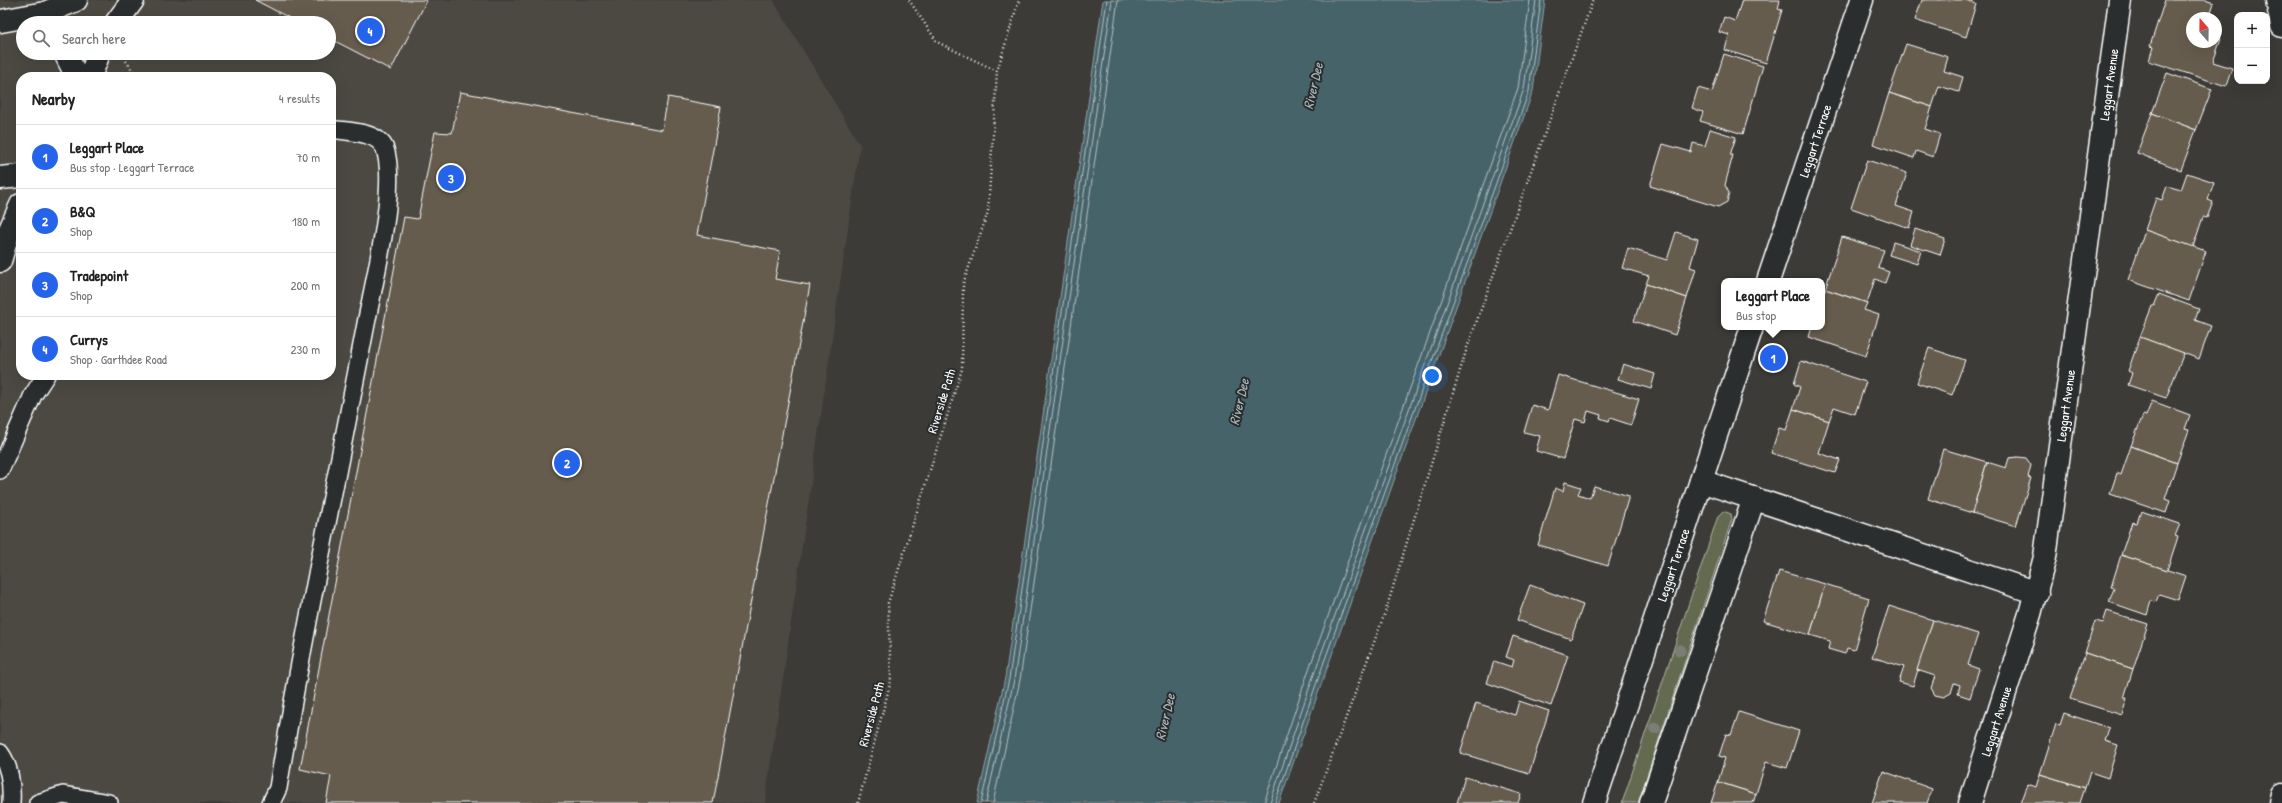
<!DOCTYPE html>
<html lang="en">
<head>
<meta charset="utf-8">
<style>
	body { margin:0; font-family:"Patrick Hand",sans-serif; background:#f2f2f2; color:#222 }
	.controls { position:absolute; right:12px; top:12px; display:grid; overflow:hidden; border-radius:8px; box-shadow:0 4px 16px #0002 }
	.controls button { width:36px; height:36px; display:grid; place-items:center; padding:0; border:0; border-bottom:1px solid #e0e0e0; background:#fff; color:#222; font:20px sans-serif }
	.compass { position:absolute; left:2186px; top:12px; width:36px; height:36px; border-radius:50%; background:#fff; box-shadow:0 4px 16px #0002; rotate:340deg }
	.you { position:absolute; left:1432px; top:376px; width:14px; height:14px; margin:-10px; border:3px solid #fff; border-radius:50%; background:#1a73e8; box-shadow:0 0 0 6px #1a73e833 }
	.badge { display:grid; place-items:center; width:26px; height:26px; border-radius:50%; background:#2563eb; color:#fff; font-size:13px; font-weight:700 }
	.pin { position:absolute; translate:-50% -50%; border:2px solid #fff; box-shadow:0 1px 4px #0006 }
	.popup { position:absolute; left:1721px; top:278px; width:104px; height:52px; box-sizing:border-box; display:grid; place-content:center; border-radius:8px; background:#fff; filter:drop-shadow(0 1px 3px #0005); font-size:13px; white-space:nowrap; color:#767676 }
	.popup b { font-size:15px; color:#222 }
	.popup::after { content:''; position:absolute; left:50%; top:100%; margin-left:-8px; border:8px solid transparent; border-top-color:#fff }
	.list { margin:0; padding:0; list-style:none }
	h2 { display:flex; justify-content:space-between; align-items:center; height:52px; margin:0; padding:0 16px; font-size:17px }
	h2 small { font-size:13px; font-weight:400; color:#767676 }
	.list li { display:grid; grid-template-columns:26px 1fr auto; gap:12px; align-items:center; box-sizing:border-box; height:64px; padding:0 16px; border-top:1px solid #e0e0e0 }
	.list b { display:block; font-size:15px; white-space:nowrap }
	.list p { margin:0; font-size:13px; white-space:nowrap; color:#767676 }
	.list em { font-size:13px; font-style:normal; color:#767676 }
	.icon { flex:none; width:22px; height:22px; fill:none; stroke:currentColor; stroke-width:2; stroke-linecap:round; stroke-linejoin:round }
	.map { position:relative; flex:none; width:2282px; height:803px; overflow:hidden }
	.search { position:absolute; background:#fff; box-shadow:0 4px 16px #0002; left:16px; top:16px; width:320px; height:44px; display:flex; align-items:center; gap:10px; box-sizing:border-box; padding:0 14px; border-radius:22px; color:#767676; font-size:15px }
	.panel { position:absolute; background:#fff; box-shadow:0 4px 16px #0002; left:16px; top:72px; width:320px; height:308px; border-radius:16px }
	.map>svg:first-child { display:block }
	.built { fill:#4c4942; fill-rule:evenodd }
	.green { fill:#636a50; stroke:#b1b4a8 }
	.water { fill:#47646b; stroke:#91a2a6 }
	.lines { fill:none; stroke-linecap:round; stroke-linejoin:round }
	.shore { stroke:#b5c1c4; stroke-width:1 }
	.building { fill:#655c4d; stroke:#fff }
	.service-casing { stroke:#fff; stroke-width:20 }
	.minor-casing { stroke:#fff; stroke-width:25 }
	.tertiary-casing { stroke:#fff; stroke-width:25 }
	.secondary-casing { stroke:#fff; stroke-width:25 }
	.primary-casing { stroke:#fff; stroke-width:25 }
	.path { stroke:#fff; stroke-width:2.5; stroke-dasharray:1 3; stroke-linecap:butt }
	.service { stroke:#2a2d2e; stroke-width:17 }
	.minor { stroke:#2a2d2e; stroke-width:22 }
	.tertiary { stroke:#2a2d2e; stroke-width:22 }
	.secondary { stroke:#2a2d2e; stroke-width:22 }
	.primary { stroke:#2a2d2e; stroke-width:22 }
	.tree { fill:#7c7e75 }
	.labels { text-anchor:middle; stroke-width:4; stroke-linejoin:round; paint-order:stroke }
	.street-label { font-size:13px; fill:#fff; stroke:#2a2d2e }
	.water-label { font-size:14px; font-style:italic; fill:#acb9bc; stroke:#2a2d2e }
</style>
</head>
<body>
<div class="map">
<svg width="2282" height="803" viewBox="0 0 2282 803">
	<rect width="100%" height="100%" fill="#3c3b37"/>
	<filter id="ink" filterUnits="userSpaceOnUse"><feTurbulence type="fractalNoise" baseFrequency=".025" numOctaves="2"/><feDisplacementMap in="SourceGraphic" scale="8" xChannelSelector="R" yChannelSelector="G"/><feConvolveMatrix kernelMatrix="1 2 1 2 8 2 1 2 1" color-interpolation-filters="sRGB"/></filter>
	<g filter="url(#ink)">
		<path class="built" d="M 0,0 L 773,0 L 860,145 L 765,803 L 0,803 ZM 23,23 L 329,23 L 329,53 L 23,53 ZM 21,77 L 331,77 L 331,375 L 21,375 Z"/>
		<path class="green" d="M 1723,511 L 1731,514 L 1732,519 L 1638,803 L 1622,803 L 1718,516 Z"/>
		<path class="water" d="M 1103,0 L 1545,0 L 1533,91 L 1279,803 L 977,803 L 1005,678 Z"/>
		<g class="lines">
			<g class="shore">
				<path d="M 981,803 L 1009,679 L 1107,0"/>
				<path d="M 986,803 L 1014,680 L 1112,0"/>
				<path d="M 993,803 L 1020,680 L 1118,0"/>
				<path d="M 1264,803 L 1308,672 L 1518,88 L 1530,0"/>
				<path d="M 1270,803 L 1314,674 L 1524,89 L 1536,0"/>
				<path d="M 1275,803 L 1319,676 L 1529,91 L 1541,0"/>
			</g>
		</g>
		<g class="building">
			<path d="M 255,0 L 427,0 L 391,70 L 329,38 L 329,23 L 299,23 Z"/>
			<path d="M 1742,0 L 1780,0 L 1778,9 L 1782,10 L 1766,63 L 1725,50 L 1729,35 L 1719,32 L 1724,17 L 1735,21 Z"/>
			<path d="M 1922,0 L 1967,0 L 1976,4 L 1966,37 L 1915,20 Z"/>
			<path d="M 2165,0 L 2205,0 L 2214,3 L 2209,18 L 2192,18 L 2192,42 L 2216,42 L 2216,37 L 2221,39 L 2213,62 L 2232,68 L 2226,86 L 2149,61 L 2153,47 L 2150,46 Z"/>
			<path d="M 1906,44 L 1948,57 L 1944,71 L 1963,77 L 1959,92 L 1939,86 L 1932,107 L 1889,93 Z"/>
			<path d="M 1724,54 L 1763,66 L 1743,134 L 1700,121 L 1703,112 L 1692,108 L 1698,88 L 1712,92 Z"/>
			<path d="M 2167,73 L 2212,89 L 2196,130 L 2152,113 Z"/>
			<path d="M 460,92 L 662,130 L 668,97 L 721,107 L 697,235 L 780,251 L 775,279 L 810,285 L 713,803 L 326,803 L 331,776 L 300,769 L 404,217 L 418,219 L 435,132 L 452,133 Z"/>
			<path d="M 1889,93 L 1932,107 L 1925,129 L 1940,134 L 1933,157 L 1916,151 L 1914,158 L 1873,144 Z"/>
			<path d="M 2152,113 L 2196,130 L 2181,170 L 2137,153 Z"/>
			<path d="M 1710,129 L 1736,137 L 1730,155 L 1733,155 L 1725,185 L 1729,193 L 1727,202 L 1718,207 L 1650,186 L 1663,144 L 1691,152 L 1693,143 L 1705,146 Z"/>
			<path d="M 1867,160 L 1907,173 L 1896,206 L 1914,212 L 1909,228 L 1851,208 Z"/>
			<path d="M 2187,173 L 2214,182 L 2208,200 L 2213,202 L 2207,218 L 2203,217 L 2193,247 L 2145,230 L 2156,198 L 2162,200 L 2167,186 L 2181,190 Z"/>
			<path d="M 1915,229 L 1945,239 L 1940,255 L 1910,245 Z"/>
			<path d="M 2145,230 L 2206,251 L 2189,301 L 2128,280 Z"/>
			<path d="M 1676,232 L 1698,239 L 1690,267 L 1696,269 L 1687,298 L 1646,284 L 1649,276 L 1622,268 L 1628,248 L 1667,260 Z"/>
			<path d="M 1842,237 L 1884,250 L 1878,268 L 1889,272 L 1885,283 L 1875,279 L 1867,303 L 1825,289 Z"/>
			<path d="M 1893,242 L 1921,251 L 1917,264 L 1889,255 Z"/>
			<path d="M 1646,284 L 1687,298 L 1675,335 L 1634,321 Z"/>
			<path d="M 1825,289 L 1867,303 L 1864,310 L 1879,315 L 1866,356 L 1809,337 L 1812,327 L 1822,327 L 1822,298 Z"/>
			<path d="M 2159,294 L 2199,309 L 2195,320 L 2211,326 L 2199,359 L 2140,337 L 2152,306 L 2154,306 Z"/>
			<path d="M 2140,337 L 2184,353 L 2166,398 L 2128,385 L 2132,373 L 2128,371 Z"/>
			<path d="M 1929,348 L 1965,360 L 1952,395 L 1917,383 Z"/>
			<path d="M 1801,361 L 1866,382 L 1855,414 L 1834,407 L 1829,421 L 1793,409 L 1800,387 L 1794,384 Z"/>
			<path d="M 1623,364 L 1655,374 L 1651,389 L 1618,379 Z"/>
			<path d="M 1558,375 L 1639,399 L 1631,425 L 1610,418 L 1609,421 L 1600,418 L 1601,415 L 1588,411 L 1585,422 L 1575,419 L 1563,459 L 1536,451 L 1540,436 L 1524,432 L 1532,405 L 1548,410 Z"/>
			<path d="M 2152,401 L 2190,415 L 2185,429 L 2189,430 L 2177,463 L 2131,446 L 2143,415 L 2146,416 Z"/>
			<path d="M 1793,409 L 1829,421 L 1819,453 L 1840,460 L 1835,473 L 1771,453 L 1779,428 L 1786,430 Z"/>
			<path d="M 2131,446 L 2177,463 L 2165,499 L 2170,501 L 2166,513 L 2110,494 L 2117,473 L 2121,475 Z"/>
			<path d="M 1943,449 L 1987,462 L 1972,513 L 1928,499 Z"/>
			<path d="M 2018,457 L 2026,458 L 2031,465 L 2028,477 L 2031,478 L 2016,526 L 1972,513 L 1987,462 L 2006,468 L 2009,458 Z"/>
			<path d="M 1565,482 L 1581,487 L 1578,494 L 1590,498 L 1594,486 L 1629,496 L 1608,566 L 1538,545 L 1555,488 L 1563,491 Z"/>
			<path d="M 2141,511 L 2180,524 L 2175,536 L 2178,537 L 2167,570 L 2121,555 L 2132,522 L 2137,523 Z"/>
			<path d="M 2121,555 L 2186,576 L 2178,600 L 2159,594 L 2156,602 L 2151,601 L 2147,615 L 2109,602 L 2114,588 L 2111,587 Z"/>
			<path d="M 1779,571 L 1825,584 L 1810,635 L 1763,621 Z"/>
			<path d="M 1825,584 L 1869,598 L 1854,650 L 1847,648 L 1845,654 L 1828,649 L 1830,641 L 1810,635 Z"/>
			<path d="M 1530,585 L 1583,605 L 1571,639 L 1517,620 Z"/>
			<path d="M 1889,606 L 1933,620 L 1913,686 L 1899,682 L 1904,667 L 1872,657 Z"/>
			<path d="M 2107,611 L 2148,624 L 2133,669 L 2085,653 L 2095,621 L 2103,623 Z"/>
			<path d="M 1933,620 L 1978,634 L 1968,665 L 1979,669 L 1970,698 L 1958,694 L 1960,685 L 1954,683 L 1951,693 L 1944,697 L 1935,695 L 1931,688 L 1935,676 L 1917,670 Z"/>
			<path d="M 1513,636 L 1568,655 L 1551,706 L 1487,683 L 1494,661 L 1512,667 L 1514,660 L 1506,657 Z"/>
			<path d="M 2085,653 L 2133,669 L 2124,698 L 2127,698 L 2122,715 L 2070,699 Z"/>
			<path d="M 1519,701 L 1549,711 L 1529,774 L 1460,753 L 1476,703 L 1515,715 Z"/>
			<path d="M 1739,712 L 1799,731 L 1787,768 L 1766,762 L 1756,794 L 1718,782 L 1725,758 L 1719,756 L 1726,734 L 1731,735 Z"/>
			<path d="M 2064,713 L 2109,728 L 2105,741 L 2118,745 L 2108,778 L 2090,772 L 2085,788 L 2040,774 L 2056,724 L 2060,725 Z"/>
			<path d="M 1883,771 L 1932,789 L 1927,803 L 1872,803 Z"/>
			<path d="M 2040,774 L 2085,788 L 2080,803 L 2021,803 L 2028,784 L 2036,787 Z"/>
			<path d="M 1465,777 L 1521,794 L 1518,803 L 1457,803 Z"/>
			<path d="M 1718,782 L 1756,794 L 1753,803 L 1711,803 Z"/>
		</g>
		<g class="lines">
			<defs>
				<g id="service">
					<path d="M 0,470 L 33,395 L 46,375"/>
					<path d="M 0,753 C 11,768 12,786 11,803"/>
					<path d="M 38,803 L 63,795 L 109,803"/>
					<path d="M 271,803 L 278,788 C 303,635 336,482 365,329 C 373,286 398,188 385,149 C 378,131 348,132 331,129"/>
				</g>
				<g id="minor">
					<path d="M 1701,481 L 2037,593"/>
					<path d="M 1651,803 L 1754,498"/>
					<path id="s1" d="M 1970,803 L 2030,614 L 2045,557 L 2120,0"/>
				</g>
				<g id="tertiary">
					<path d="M 1,21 L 45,13 L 76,0"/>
					<path d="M 116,23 L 133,0"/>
					<path d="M 65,53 L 77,77"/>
					<path d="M 90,77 L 99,53"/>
					<path d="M 0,178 L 21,176"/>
					<path d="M 0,261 L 8,234 L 21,205"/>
				</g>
				<g id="secondary">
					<path id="s2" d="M 1768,281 L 1862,0"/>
					<path id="s3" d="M 1594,803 L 1752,327"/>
				</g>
				<g id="primary">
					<path d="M 2277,0 L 2282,26"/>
					<path d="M 2280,803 L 2282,794"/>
				</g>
			</defs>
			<use href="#service" class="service-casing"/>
			<use href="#minor" class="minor-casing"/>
			<use href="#tertiary" class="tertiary-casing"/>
			<use href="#secondary" class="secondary-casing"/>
			<use href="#primary" class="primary-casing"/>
			<g class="path">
				<path d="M 909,0 L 937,42 L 997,71"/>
				<path d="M 126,61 L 137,77"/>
				<path d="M 858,803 L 891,681 L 888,603 L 962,369 L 963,284 L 988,212 L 997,71 L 1019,0"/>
				<path d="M 1314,803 L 1385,613 L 1467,348 L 1593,0"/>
			</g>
			<use href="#service" class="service"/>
			<use href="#minor" class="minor"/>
			<use href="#tertiary" class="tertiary"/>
			<use href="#secondary" class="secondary"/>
			<use href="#primary" class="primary"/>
		</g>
		<g class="tree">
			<circle cx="1680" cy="650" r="6"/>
			<circle cx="1655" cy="728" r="6"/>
		</g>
	</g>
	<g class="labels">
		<g class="street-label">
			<text dy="5" stroke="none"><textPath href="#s1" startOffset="734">Leggart Avenue</textPath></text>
			<text dy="5" stroke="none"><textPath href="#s2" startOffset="148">Leggart Terrace</textPath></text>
			<text transform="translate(941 401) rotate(-73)" y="5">Riverside Path</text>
			<text dy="5" stroke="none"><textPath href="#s1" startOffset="410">Leggart Avenue</textPath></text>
			<text dy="5" stroke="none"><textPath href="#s3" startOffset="251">Leggart Terrace</textPath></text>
			<text transform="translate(871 714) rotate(-75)" y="5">Riverside Path</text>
			<text dy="5" stroke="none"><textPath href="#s1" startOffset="86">Leggart Avenue</textPath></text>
		</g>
		<g class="water-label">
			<text transform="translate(1313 86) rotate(-77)" y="5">River Dee</text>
			<text transform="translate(1239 402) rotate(-77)" y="5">River Dee</text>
			<text transform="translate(1165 717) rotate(-77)" y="5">River Dee</text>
		</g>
	</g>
</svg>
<div class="controls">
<button>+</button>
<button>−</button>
</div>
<svg class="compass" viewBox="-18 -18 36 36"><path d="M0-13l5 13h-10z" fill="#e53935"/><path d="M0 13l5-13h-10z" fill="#767676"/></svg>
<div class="you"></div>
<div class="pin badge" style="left:1773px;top:358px">1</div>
<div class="popup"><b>Leggart Place</b>Bus stop</div>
<div class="pin badge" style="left:567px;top:463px">2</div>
<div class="pin badge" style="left:451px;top:178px">3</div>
<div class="pin badge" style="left:370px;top:31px">4</div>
<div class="search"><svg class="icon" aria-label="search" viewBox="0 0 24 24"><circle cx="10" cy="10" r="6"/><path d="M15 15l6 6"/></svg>Search here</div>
<section class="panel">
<h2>Nearby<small>4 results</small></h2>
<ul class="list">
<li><span class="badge">1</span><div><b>Leggart Place</b><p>Bus stop · Leggart Terrace</p></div><em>70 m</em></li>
<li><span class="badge">2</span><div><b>B&amp;Q</b><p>Shop</p></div><em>180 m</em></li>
<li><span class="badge">3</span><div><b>Tradepoint</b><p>Shop</p></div><em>200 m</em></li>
<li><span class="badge">4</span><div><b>Currys</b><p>Shop · Garthdee Road</p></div><em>230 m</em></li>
</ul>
</section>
</div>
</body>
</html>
